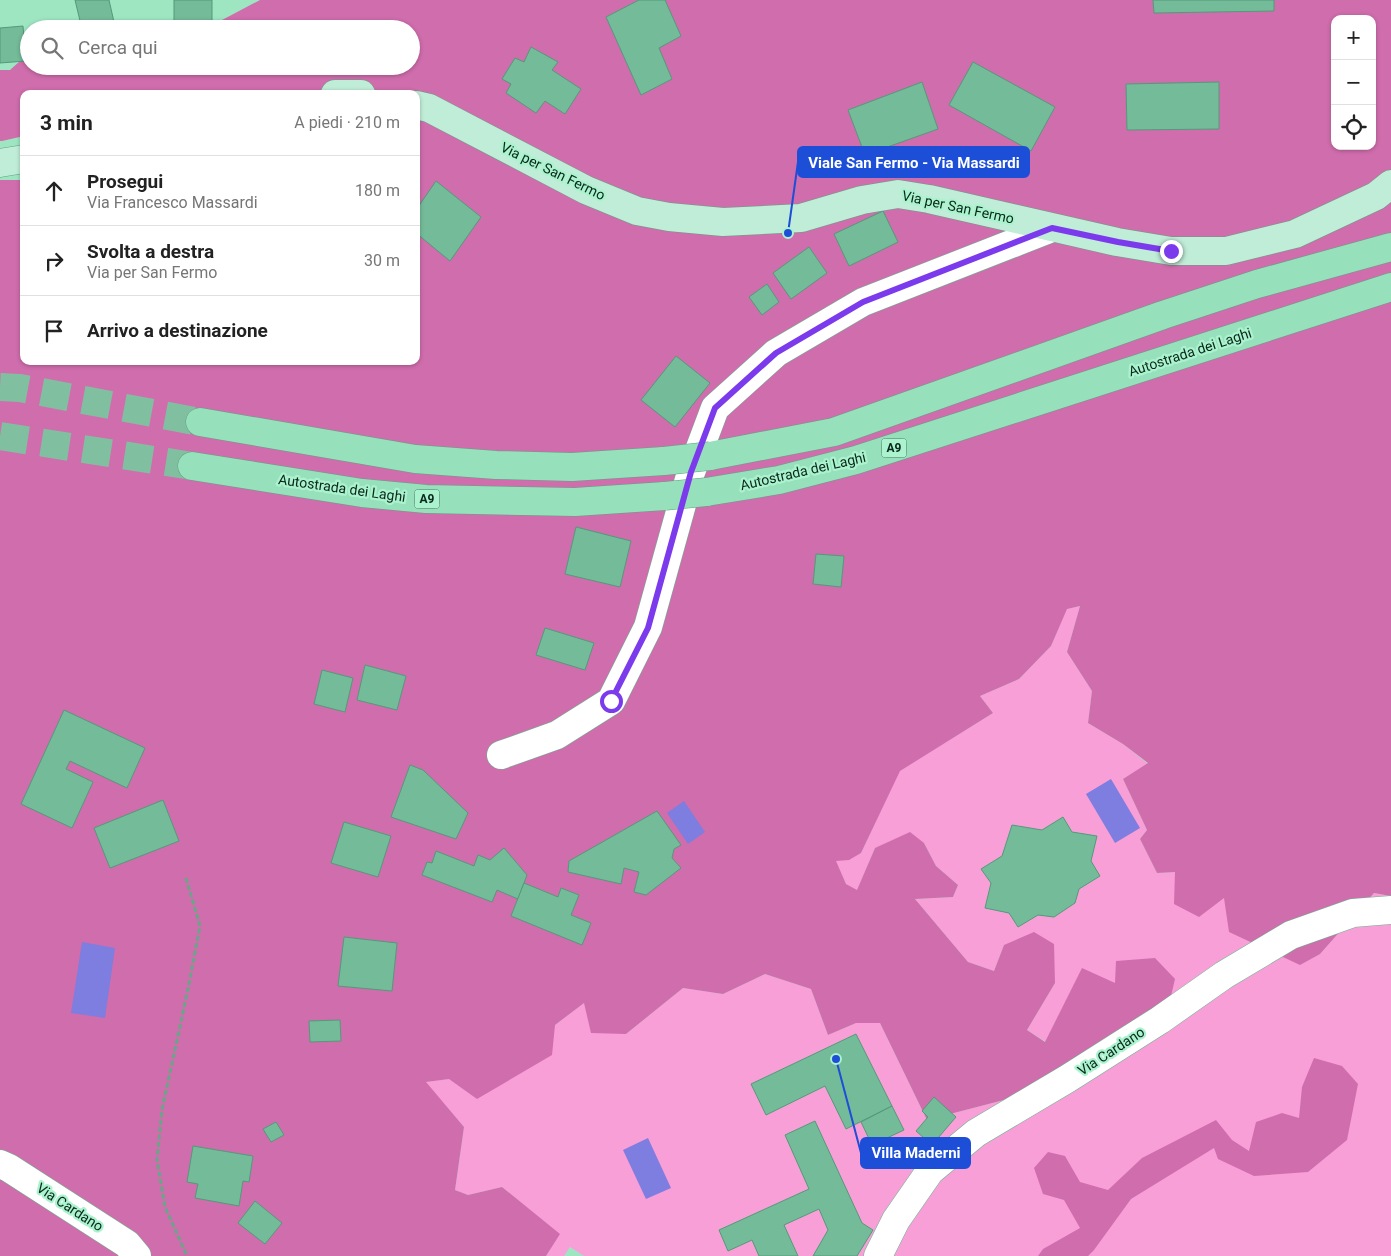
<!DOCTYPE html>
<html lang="it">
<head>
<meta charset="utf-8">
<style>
	body { margin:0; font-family:Roboto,sans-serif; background:#f6f6f6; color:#222 }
	.controls { position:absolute; right:15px; top:15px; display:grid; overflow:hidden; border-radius:10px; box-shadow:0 1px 4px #0004 }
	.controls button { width:45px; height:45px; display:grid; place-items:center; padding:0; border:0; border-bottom:1px solid #e0e0e0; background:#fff; color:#222; font:25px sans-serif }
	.stop { position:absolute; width:15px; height:15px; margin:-11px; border:4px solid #7c3aed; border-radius:50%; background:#fff }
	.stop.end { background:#7c3aed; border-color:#fff; box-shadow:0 1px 5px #0008 }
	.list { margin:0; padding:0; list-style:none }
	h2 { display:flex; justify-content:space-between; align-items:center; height:65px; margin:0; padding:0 20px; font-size:21px }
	h2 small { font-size:16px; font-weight:400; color:#767676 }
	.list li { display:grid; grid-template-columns:32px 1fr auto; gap:15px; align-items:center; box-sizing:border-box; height:70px; padding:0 20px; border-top:1px solid #e0e0e0 }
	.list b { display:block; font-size:19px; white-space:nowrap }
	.list p { margin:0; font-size:16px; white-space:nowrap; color:#767676 }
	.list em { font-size:16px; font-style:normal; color:#767676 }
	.icon { flex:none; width:28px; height:28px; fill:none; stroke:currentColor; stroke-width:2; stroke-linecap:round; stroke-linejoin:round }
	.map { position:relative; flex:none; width:1391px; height:1256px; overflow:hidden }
	.search { position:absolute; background:#fff; box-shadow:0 1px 4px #0004; left:20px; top:20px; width:400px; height:55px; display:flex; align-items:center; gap:12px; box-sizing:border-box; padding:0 18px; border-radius:28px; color:#767676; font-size:19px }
	.panel { position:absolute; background:#fff; box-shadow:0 1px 4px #0004; left:20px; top:90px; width:400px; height:275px; border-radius:10px }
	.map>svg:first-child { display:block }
	.green { fill:#f89fd7 }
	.forest { fill:#d06dad; fill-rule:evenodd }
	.water { fill:#7e7de0 }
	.building { fill:#74bb99; stroke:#539a79 }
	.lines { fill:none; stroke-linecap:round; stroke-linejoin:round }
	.highway-tunnel { stroke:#80c0a0; stroke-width:28; stroke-dasharray:28 14; stroke-linecap:butt }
	.minor-casing { stroke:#6db492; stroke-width:29 }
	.major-casing { stroke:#64a083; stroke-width:29 }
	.highway-casing { stroke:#64a083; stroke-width:29 }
	.path { stroke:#6ba488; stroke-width:3; stroke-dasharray:5 2.5; stroke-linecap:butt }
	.minor { stroke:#fff; stroke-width:28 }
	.major { stroke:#c0edd7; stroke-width:28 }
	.highway { stroke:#96e1bc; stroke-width:28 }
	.highway-bridge-casing { stroke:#64a083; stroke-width:29; stroke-linecap:butt }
	.highway-bridge { stroke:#96e1bc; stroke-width:28 }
	.route { stroke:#7c3aed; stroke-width:6 }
	.labels { text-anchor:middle; stroke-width:4.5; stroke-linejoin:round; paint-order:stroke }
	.shield { fill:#abf3ce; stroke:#396450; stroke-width:1 }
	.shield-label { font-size:12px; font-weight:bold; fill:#08271a }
	.street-label { font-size:14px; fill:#08271a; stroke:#abf3ce }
	.leader { fill:none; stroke:#1d4ed8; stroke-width:2 }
	.callout-dot { fill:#1d4ed8; stroke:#abf3ce; stroke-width:2 }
	.callout { fill:#1d4ed8; stroke:#1d4ed8; stroke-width:2 }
	.callout-label { font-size:15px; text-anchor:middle; font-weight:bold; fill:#fff }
</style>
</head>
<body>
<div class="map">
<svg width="1391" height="1256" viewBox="0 0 1391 1256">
	<rect width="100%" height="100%" fill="#9ee6c2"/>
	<path class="green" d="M 1080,606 L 1067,652 L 1092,691 L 1088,723 L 1123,744 L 1148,764 L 1123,779 L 1147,830 L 1140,839 L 1157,873 L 1175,872 L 1224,897 L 1320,954 L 1374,893 L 1391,896 L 1391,1256 L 584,1256 L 570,1247 L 564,1256 L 546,1256 L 559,1234 L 502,1187 L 468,1195 L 455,1190 L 464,1127 L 425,1082 L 448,1079 L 555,1025 L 585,1002 L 626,1034 L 683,988 L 723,994 L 765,974 L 811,989 L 828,1035 L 856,1023 L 880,1023 L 927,1120 L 1019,1096 L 1115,984 L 1046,1042 L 1027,1030 L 1055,983 L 1004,945 L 994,971 L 968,962 L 915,899 L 953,897 L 958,885 L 936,866 L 924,843 L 875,848 L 857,891 L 846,884 L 835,861 L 861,853 L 899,771 L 993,713 L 980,696 L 1019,679 L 1051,646 L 1066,609 Z"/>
	<g class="forest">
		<path d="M 260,0 L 1391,0 L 1391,896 L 1374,893 L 1320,954 L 1300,965 L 1229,932 L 1224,898 L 1199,917 L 1174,904 L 1175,872 L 1157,873 L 1140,839 L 1147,830 L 1123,779 L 1148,763 L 1123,744 L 1088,723 L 1092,691 L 1067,652 L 1080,606 L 1067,609 L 1051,646 L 1019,679 L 980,696 L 993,713 L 900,771 L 861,853 L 849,860 L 836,861 L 846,884 L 857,890 L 875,848 L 910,832 L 924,843 L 936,866 L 958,885 L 953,897 L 915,899 L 968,962 L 994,971 L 1004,945 L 1034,932 L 1054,944 L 1055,983 L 1027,1030 L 1045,1042 L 1082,968 L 1115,983 L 1116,961 L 1155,958 L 1175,979 L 1171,996 L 1019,1096 L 927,1120 L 880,1023 L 856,1023 L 828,1035 L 811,989 L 765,974 L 723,994 L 683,988 L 626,1034 L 591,1033 L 584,1003 L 555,1025 L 552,1055 L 477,1099 L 449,1079 L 426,1082 L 464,1127 L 455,1190 L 468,1195 L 502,1187 L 560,1234 L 546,1256 L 0,1256 L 0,180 L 24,180 L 24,361 L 416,361 L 416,94 L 24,94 L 24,136 L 2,141 L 0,141 L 0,70 L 10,70 L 29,53 L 29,66 L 99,66 L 101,68 L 103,66 L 411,66 L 411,29 L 205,29 ZM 1335,19 L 1372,19 L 1372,146 L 1335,146 Z"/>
		<path d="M 1314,1058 L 1342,1066 L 1358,1084 L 1347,1140 L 1308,1172 L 1254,1176 L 1218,1159 L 1214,1148 L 1131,1199 L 1094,1250 L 1088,1256 L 1038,1256 L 1043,1249 L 1080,1228 L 1064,1200 L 1043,1194 L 1034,1168 L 1048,1152 L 1065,1156 L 1080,1182 L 1108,1190 L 1142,1158 L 1216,1120 L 1232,1140 L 1249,1151 L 1256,1122 L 1282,1113 L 1299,1118 L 1302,1087 Z"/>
	</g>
	<g class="water">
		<path d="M 1111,779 L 1140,828 L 1115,843 L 1086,794 Z"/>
		<path d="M 684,801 L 705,832 L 688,844 L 667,813 Z"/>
		<path d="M 82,942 L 115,948 L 105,1018 L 71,1013 Z"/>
		<path d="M 648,1138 L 671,1188 L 646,1199 L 623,1150 Z"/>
	</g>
	<g class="building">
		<path d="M 75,0 L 109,0 L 114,22 L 82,29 Z"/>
		<path d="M 174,0 L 212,0 L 212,21 L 174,22 Z"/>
		<path d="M 639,0 L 665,0 L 681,36 L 659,48 L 672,79 L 641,95 L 606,17 Z"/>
		<path d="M 1153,0 L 1274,0 L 1274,11 L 1154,13 Z"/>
		<path d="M 23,26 L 26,61 L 0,63 L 0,28 Z"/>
		<path d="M 531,47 L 558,62 L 552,70 L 581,89 L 565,114 L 545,101 L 536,113 L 506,93 L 511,84 L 502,79 L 515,58 L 524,62 Z"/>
		<path d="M 973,62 L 1055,107 L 1031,151 L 949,105 Z"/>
		<path d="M 922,82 L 938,129 L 865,155 L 848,110 Z"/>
		<path d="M 1219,82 L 1219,129 L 1127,130 L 1126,84 Z"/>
		<path d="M 436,181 L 481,217 L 450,261 L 416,233 L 416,210 Z"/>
		<path d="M 883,211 L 898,242 L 849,266 L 834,234 Z"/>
		<path d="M 809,247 L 827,273 L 791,299 L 773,273 Z"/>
		<path d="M 767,284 L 779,302 L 762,315 L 749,297 Z"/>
		<path d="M 676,356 L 710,383 L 675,427 L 641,400 Z"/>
		<path d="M 576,527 L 631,541 L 620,587 L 565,574 Z"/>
		<path d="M 816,554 L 844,556 L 841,587 L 813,584 Z"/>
		<path d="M 545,628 L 594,643 L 585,670 L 536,655 Z"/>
		<path d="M 365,665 L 406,676 L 397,710 L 357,700 Z"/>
		<path d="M 322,670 L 353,678 L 345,712 L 314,704 Z"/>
		<path d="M 64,710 L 145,748 L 127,788 L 70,761 L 66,769 L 93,782 L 72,828 L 21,804 Z"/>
		<path d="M 410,765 L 423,770 L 468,813 L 456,839 L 391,817 Z"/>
		<path d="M 163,800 L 179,841 L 110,868 L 94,828 Z"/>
		<path d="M 657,811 L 681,845 L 674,849 L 672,858 L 681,868 L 646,895 L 634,892 L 639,872 L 624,868 L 621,884 L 568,872 L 569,861 Z"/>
		<path d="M 1063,817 L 1072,832 L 1097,836 L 1091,861 L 1100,876 L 1079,889 L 1075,903 L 1054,917 L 1038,915 L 1018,927 L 1009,913 L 985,908 L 991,883 L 981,869 L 1002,856 L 1012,825 L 1042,830 Z"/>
		<path d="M 344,822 L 391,836 L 378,877 L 331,863 Z"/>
		<path d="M 504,848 L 527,875 L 518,899 L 497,890 L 492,902 L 422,875 L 427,862 L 432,863 L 436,851 L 474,866 L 478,855 L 490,860 Z"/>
		<path d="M 524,883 L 558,897 L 561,888 L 579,895 L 571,915 L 591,923 L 582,945 L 511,916 Z"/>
		<path d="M 344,937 L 397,943 L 392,991 L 338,986 Z"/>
		<path d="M 340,1020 L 341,1041 L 310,1042 L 309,1021 Z"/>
		<path d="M 856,1034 L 892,1106 L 846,1129 L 825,1086 L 766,1115 L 751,1084 Z"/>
		<path d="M 934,1097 L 956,1117 L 932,1145 L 916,1131 L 928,1117 L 922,1111 Z"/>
		<path d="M 892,1106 L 904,1130 L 872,1145 L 861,1122 Z"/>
		<path d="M 815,1121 L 862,1223 L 873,1230 L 857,1256 L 813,1256 L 828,1230 L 819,1209 L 784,1225 L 798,1256 L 759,1256 L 752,1240 L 728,1251 L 719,1230 L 809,1189 L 785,1135 Z"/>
		<path d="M 276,1122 L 284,1135 L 271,1142 L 263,1129 Z"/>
		<path d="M 193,1146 L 253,1156 L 249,1182 L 243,1181 L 239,1206 L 195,1198 L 198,1184 L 187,1182 Z"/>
		<path d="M 255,1201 L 282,1223 L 265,1244 L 238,1223 Z"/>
	</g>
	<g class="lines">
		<g class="highway-tunnel">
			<path d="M 0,387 L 20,388 L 200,422"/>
			<path d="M 0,436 L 192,466"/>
		</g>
		<defs>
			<g id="minor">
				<path d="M 501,755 L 557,735 L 611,701 L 648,627 L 691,472 L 715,408 L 776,353 L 863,302 L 1052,228"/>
				<path d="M 0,1164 L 9,1168 L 127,1244 L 137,1256"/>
				<path d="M 878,1256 L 896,1220 L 930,1171 L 976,1133 L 1067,1079 L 1160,1020 L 1224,975 L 1291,935 L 1353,913 L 1391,910"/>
			</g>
			<g id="major">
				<path d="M 335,94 L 361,94"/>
				<path d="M 416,105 L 429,108 L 586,190 L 637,211 L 669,217 L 723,222 L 801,218 L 862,200 L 898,194 L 929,199 L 1117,242 L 1171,251 L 1226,251 L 1295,234 L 1376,196 L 1391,184"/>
				<path d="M 0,163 L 24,159"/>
			</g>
			<g id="highway">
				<path d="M 200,422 L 415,459 L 496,465 L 572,467 L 664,461"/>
				<path d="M 710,456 L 834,432 L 1163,315 L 1257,284 L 1391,247"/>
				<path d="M 192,466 L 362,493 L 426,499 L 575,502 L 665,496"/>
				<path d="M 706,492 L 779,480 L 856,460 L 1391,287"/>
			</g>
		</defs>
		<use href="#minor" class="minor-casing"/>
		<use href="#major" class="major-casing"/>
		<use href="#highway" class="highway-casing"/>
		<path class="path" d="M 186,878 L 200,926 L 188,989 L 162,1110 L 157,1160 L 165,1207 L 187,1256"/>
		<use href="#minor" class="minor"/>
		<use href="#major" class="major"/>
		<use href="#highway" class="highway"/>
		<defs>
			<g id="highway-bridge">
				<path d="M 664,461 L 710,456"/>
				<path d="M 665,496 L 706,492"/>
			</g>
		</defs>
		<use href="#highway-bridge" class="highway-bridge-casing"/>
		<use href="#highway-bridge" class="highway-bridge"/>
	</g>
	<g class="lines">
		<path class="route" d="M 611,701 L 648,628 L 691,472 L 715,408 L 776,353 L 863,302 L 1052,228 L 1118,242 L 1171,251"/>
	</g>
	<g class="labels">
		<g class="shield">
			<rect x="881.5" y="438.5" width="25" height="19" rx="4"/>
			<rect x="414.5" y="489.5" width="25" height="19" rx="4"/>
		</g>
		<g class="shield-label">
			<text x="894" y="452">A9</text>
			<text x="427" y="503">A9</text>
		</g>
		<g class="street-label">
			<text transform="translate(553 171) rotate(26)" y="5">Via per San Fermo</text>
			<text transform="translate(958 207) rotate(12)" y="5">Via per San Fermo</text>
			<text transform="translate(1190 352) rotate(-18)" y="5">Autostrada dei Laghi</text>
			<text transform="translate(803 471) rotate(-13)" y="5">Autostrada dei Laghi</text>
			<text transform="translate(342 488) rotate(8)" y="5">Autostrada dei Laghi</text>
			<text transform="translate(1111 1051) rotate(-33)" y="5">Via Cardano</text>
			<text transform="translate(70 1207) rotate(33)" y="5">Via Cardano</text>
		</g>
	</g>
	<path class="leader" d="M788 233L798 162M836 1059L861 1153"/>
	<g class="callout-dot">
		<circle cx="788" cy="233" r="5"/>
		<circle cx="836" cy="1059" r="5"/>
	</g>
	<g class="callout">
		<rect x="798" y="147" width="231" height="30" rx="5"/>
		<rect x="861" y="1138" width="109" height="30" rx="5"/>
	</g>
	<g class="callout-label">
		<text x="914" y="168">Viale San Fermo - Via Massardi</text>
		<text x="916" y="1158">Villa Maderni</text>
	</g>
</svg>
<div class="controls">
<button>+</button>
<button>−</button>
<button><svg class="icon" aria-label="locate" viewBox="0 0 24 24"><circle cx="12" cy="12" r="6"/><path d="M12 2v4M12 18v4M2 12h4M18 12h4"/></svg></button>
</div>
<div class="stop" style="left:611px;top:701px"></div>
<div class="stop end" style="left:1171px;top:251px"></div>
<div class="search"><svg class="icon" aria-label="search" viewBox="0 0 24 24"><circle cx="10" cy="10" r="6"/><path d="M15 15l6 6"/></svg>Cerca qui</div>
<section class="panel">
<h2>3 min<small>A piedi · 210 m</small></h2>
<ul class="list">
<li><svg class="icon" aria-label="ahead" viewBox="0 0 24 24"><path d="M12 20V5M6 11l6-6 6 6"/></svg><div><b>Prosegui</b><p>Via Francesco Massardi</p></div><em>180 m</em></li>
<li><svg class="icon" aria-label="right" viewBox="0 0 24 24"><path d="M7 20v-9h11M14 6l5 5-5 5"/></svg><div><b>Svolta a destra</b><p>Via per San Fermo</p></div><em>30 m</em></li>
<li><svg class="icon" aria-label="arrive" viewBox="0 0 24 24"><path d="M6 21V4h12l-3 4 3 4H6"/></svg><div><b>Arrivo a destinazione</b></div></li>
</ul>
</section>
</div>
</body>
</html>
